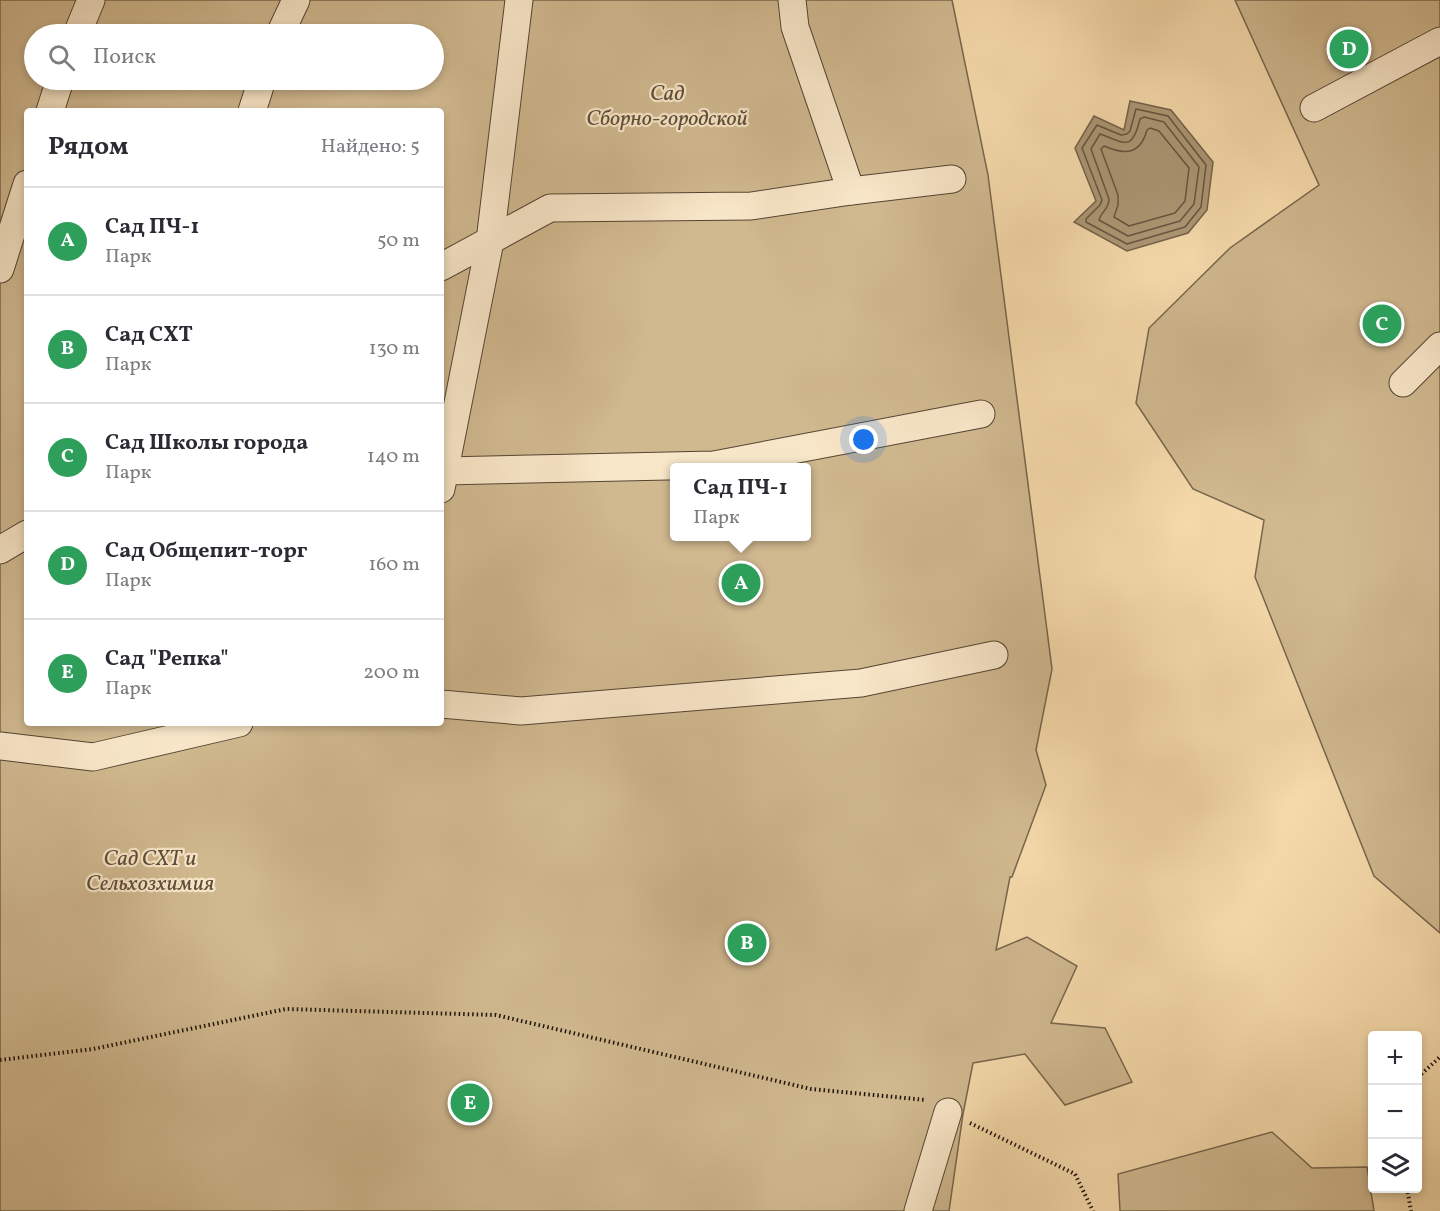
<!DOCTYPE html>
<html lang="ru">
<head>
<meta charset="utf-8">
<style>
	body { margin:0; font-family:Vollkorn,serif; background:#f7f7f7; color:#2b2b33 }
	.controls { position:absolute; right:18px; bottom:18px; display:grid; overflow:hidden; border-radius:6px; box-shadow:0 3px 9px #0003 }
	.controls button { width:54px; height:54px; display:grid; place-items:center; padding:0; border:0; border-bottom:2px solid #e1e1e2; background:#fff; color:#2b2b33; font:30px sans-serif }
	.you { position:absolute; left:864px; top:440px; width:21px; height:21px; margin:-15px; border:4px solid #fff; border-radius:50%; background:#1a73e8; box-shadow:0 0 0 9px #1a73e833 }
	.badge { display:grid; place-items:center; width:39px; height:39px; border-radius:50%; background:#b45309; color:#fff; font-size:20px; font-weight:700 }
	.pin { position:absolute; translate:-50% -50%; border:3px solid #fff; box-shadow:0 2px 6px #0006 }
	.popup { position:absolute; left:670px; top:463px; width:141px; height:78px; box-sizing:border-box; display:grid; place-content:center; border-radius:6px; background:#fff; filter:drop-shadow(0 2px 4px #0005); font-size:20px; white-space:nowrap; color:#7c7c81 }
	.popup b { font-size:22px; color:#2b2b33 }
	.popup::after { content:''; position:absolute; left:50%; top:100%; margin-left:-12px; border:12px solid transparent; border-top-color:#fff }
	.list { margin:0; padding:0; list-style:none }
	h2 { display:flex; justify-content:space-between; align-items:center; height:78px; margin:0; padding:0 24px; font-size:26px }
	h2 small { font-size:20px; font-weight:400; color:#7c7c81 }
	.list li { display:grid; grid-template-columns:39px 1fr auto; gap:18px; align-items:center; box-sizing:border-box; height:108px; padding:0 24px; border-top:2px solid #e1e1e2 }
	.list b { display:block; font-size:22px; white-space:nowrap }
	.list p { margin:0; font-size:20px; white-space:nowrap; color:#7c7c81 }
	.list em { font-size:20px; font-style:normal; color:#7c7c81 }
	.icon { flex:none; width:33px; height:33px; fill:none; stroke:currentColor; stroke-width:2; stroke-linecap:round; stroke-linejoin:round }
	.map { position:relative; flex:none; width:1440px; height:1211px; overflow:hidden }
	.search { position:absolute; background:#fff; box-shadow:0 3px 9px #0003; left:24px; top:24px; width:420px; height:66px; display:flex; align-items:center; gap:15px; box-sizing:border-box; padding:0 21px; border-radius:33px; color:#7c7c81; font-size:22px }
	.panel { position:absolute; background:#fff; box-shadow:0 3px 9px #0003; left:24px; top:108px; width:420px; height:618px; border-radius:6px }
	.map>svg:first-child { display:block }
	.green { fill:#d0b88f; stroke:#77664d; stroke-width:1.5; fill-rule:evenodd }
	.water { fill:#ac9674; stroke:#73624a; stroke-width:1.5 }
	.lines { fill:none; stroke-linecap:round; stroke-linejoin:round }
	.shore { stroke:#655540; stroke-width:1.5 }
	.minor-casing { stroke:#544533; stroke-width:29 }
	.path { stroke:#1e140b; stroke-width:4; stroke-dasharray:1.5 3; stroke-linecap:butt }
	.minor { stroke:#f8e6c8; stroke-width:27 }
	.labels { text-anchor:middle; stroke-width:4.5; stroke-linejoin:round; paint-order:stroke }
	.park-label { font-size:22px; font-style:italic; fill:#5c4d39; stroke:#f8e6c8 }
</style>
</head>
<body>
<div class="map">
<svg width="1440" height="1211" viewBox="0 0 1440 1211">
	<rect width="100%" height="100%" fill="#f5d9aa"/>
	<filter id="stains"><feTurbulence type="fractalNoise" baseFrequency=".00333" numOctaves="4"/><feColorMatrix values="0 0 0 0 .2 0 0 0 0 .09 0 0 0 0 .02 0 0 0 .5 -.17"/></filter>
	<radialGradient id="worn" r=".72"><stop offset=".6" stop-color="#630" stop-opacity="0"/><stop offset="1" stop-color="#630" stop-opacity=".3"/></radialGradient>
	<g class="green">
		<path d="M 0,0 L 952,0 L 988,175 L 1052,669 L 1036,750 L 1046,785 L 1012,877 L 1010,877 L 996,950 L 1027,937 L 1077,966 L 1051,1023 L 1105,1028 L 1132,1082 L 1065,1105 L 1025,1054 L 973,1063 L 963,1114 L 949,1211 L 0,1211 ZM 34,34 L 434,34 L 434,80 L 34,80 ZM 27,111 L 441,111 L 441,723 L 27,723 ZM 675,468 L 807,468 L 807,536 L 675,536 Z"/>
		<path d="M 1235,0 L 1440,0 L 1440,933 L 1374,876 L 1255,577 L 1264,520 L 1193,489 L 1136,403 L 1149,328 L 1230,248 L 1319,185 Z"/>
		<path d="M 1272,1132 L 1312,1168 L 1367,1167 L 1374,1211 L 1120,1211 L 1118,1174 Z"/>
	</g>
	<path class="water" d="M 1130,101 L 1171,110 L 1213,162 L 1207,210 L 1188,233 L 1127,251 L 1074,222 L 1096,201 L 1075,148 L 1094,116 L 1124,130 Z"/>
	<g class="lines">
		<g class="shore">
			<path d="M 1136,109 L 1168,116 L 1206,165 L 1201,207 L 1185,227 L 1127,244 L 1086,222 L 1086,219 L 1100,205 L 1102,200 L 1082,148 L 1097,125 L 1121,135 L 1127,134 L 1130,131 Z"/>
			<path d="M 1144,117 L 1164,122 L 1199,167 L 1194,204 L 1180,221 L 1128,236 L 1099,220 C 1101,211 1109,210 1109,199 L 1091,149 L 1100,134 C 1125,143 1132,152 1140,119 Z"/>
			<path d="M 1150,128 L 1159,131 L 1189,168 L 1185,201 L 1175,213 L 1129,226 L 1114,217 L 1118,205 L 1118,195 L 1101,149 L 1104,146 C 1125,155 1140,155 1147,130 Z"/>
		</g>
		<defs>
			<g id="minor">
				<path d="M 792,0 L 795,27 L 851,191"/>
				<path d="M 77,34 L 91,0"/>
				<path d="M 280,34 L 296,0"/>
				<path d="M 1314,108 L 1440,41"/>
				<path d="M 50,111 L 60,80"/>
				<path d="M 252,111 L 262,80"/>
				<path d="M 441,267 L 550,208 L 751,206 L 851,191 L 952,179"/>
				<path d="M 0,269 L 27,184"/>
				<path d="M 1403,383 L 1440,346"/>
				<path d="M 445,471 L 714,465 L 981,414"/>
				<path d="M 441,489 L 490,241 L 519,0"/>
				<path d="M 0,550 L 27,534"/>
				<path d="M 441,704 L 521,711 L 861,683 L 994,655"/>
				<path d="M 0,746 L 93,757 L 239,723"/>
				<path d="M 918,1211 L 948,1112"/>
			</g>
		</defs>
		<use href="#minor" class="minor-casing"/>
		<g class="path">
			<path d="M 0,1060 L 93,1049 L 286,1009 L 496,1015 L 811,1089 L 926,1100"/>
			<path d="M 1418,1077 L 1440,1057"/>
			<path d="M 970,1123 L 1075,1174 L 1093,1211"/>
			<path d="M 1407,1188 L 1411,1211"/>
		</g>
		<use href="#minor" class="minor"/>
	</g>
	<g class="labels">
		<g class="park-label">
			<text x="667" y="100">Cад<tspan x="667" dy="25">Сборно-городской</tspan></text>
			<text x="150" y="865">Сад СХТ и<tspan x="150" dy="25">Сельхозхимия</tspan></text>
		</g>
	</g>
	<rect width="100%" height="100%" filter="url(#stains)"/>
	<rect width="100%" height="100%" fill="url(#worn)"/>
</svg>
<div class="controls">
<button>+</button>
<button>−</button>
<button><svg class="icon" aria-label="layers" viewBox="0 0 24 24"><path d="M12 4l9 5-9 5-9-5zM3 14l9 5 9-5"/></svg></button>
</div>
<div class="you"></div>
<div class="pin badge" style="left:741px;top:583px;background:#2e9e5b">A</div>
<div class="popup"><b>Сад ПЧ-1</b>Парк</div>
<div class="pin badge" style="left:747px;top:943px;background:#2e9e5b">B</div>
<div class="pin badge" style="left:1382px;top:324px;background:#2e9e5b">C</div>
<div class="pin badge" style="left:1349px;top:49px;background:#2e9e5b">D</div>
<div class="pin badge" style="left:470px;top:1103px;background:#2e9e5b">E</div>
<div class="search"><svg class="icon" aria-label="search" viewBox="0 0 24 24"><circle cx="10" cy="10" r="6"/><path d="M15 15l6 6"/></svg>Поиск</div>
<section class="panel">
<h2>Рядом<small>Найдено: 5</small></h2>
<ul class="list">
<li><span class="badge" style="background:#2e9e5b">A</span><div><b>Сад ПЧ-1</b><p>Парк</p></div><em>50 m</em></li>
<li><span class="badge" style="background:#2e9e5b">B</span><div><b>Сад СХТ</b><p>Парк</p></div><em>130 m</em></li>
<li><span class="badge" style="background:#2e9e5b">C</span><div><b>Сад Школы города</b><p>Парк</p></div><em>140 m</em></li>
<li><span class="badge" style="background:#2e9e5b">D</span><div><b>Сад Общепит-торг</b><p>Парк</p></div><em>160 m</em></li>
<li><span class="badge" style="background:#2e9e5b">E</span><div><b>Сад &quot;Репка&quot;</b><p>Парк</p></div><em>200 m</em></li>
</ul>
</section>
</div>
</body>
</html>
